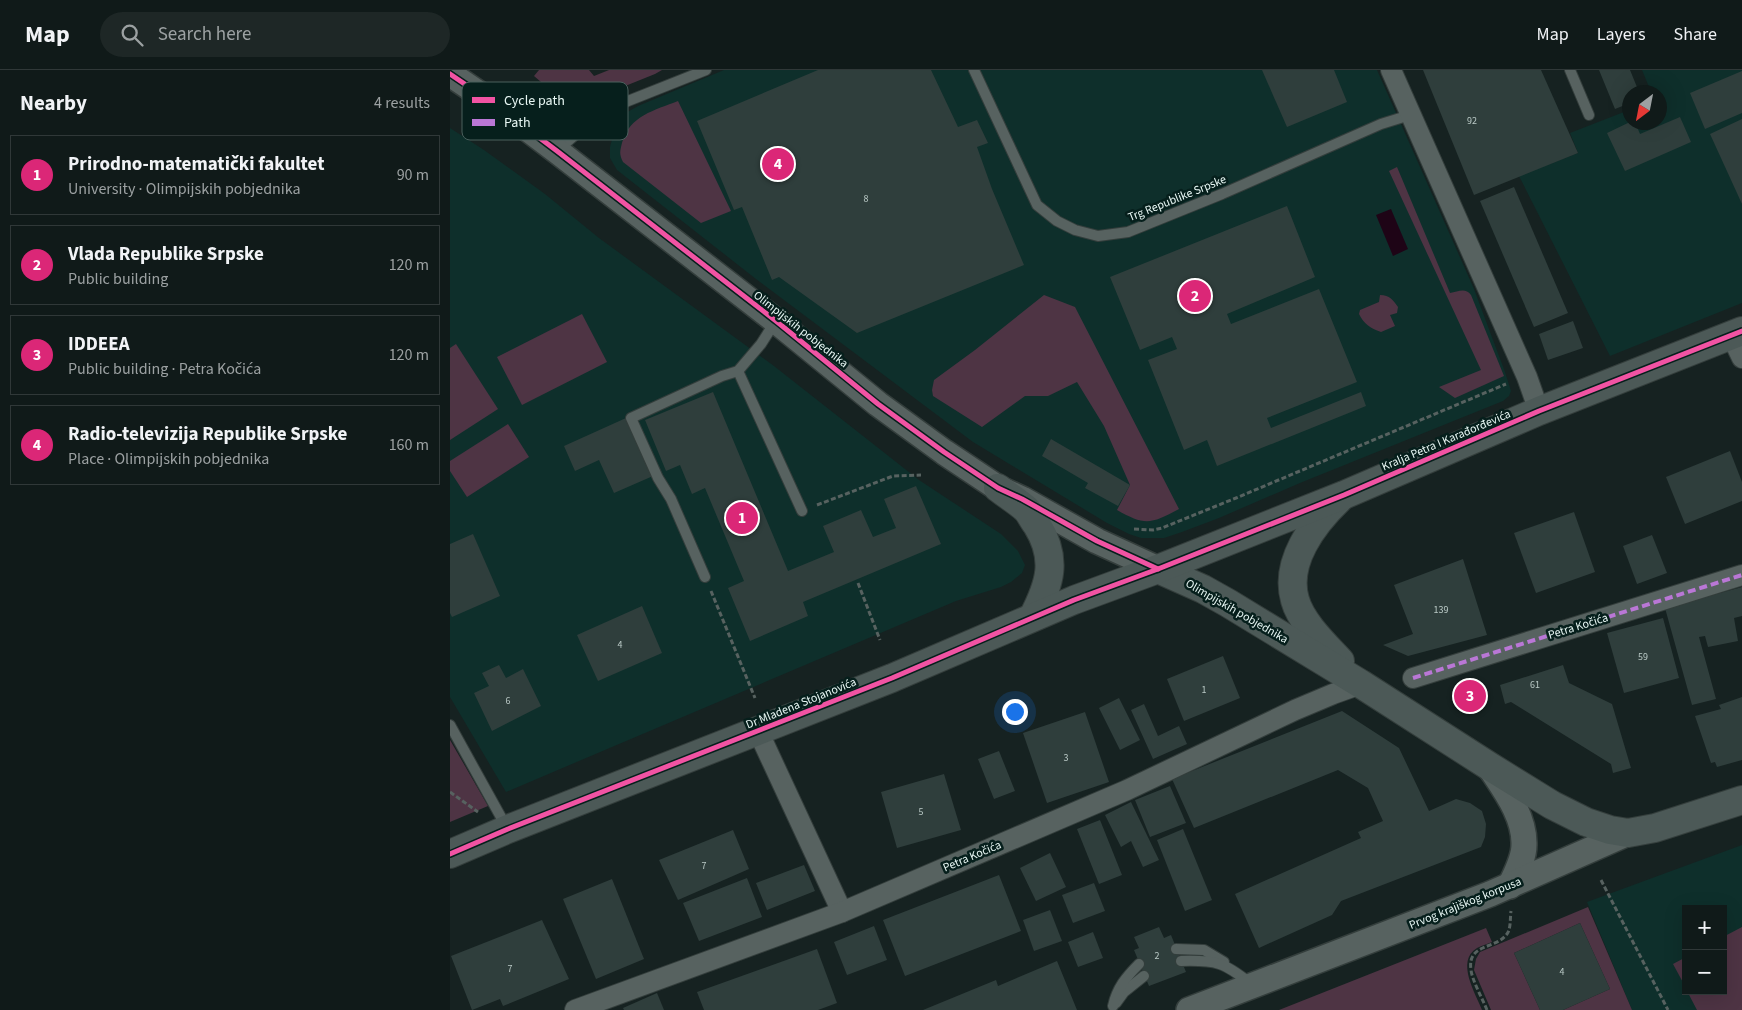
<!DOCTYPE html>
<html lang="en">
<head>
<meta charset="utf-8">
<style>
	body { margin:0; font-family:"Source Sans 3",sans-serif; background:#1e2726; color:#f1f3f6 }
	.controls { position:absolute; right:15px; bottom:15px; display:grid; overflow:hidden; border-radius:0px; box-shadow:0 5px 20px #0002 }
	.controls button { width:45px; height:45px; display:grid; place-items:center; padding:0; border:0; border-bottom:1px solid #303838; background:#101a19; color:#f1f3f6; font:25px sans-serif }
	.compass { position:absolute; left:1172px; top:15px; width:45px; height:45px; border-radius:50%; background:#101a19; box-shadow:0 5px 20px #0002; rotate:212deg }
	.you { position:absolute; left:564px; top:641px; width:18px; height:18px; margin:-12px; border:4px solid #fff; border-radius:50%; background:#1a73e8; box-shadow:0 0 0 8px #1a73e833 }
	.badge { display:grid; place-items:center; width:32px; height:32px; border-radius:50%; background:#db2777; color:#fff; font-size:16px; font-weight:700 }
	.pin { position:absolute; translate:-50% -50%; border:2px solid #fff; box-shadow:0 1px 5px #0006 }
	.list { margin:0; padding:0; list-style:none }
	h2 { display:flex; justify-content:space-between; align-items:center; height:65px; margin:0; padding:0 20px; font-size:21px }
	h2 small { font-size:16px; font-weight:400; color:#9ca1a2 }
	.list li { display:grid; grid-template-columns:32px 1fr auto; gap:15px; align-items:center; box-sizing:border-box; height:80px; margin:0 10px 10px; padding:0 10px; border:1px solid #303838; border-radius:0px }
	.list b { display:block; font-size:19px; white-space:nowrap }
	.list p { margin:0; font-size:16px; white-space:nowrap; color:#9ca1a2 }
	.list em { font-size:16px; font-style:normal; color:#9ca1a2 }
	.icon { flex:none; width:28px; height:28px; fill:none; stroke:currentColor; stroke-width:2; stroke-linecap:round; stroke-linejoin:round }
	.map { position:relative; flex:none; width:1292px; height:940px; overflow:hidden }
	header { display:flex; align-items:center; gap:30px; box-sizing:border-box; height:70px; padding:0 25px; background:#101a19; border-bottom:1px solid #303838 }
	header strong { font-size:24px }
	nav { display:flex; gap:28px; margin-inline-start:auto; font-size:18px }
	.search { width:350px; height:45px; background:#1e2726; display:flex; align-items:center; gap:12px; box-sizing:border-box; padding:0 18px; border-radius:28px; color:#9ca1a2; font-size:19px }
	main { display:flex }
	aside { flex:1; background:#101a19 }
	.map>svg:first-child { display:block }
	.built { fill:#0e2f2b; fill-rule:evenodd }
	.green { fill:#4e3444 }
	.water { fill:#1e0416 }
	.building { fill:#2f3e3c }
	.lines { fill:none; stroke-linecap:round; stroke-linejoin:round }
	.service-casing { stroke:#343e3c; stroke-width:12 }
	.minor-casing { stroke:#343e3c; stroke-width:22 }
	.tertiary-casing { stroke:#343e3c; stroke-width:28 }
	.secondary-casing { stroke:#343e3c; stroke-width:30 }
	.path { stroke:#576260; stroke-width:3; stroke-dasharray:5 2.5; stroke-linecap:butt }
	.service { stroke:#576260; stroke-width:10 }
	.minor { stroke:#576260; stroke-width:20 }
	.tertiary { stroke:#576260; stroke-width:25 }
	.secondary { stroke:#4c5957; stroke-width:28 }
	.quiet { stroke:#ba77d6; stroke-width:4; stroke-dasharray:8 4; stroke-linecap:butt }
	.cycleway-casing { stroke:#061f1c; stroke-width:8 }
	.cycleway { stroke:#f153a3; stroke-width:5 }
	.labels { text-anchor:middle; stroke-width:5; stroke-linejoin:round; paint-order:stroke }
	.number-label { font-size:10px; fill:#bac9c6 }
	.street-label { font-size:12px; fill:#e8f7f4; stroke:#061f1c }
	.key { fill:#061f1c; stroke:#4a605d; stroke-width:1 }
	.key-label { font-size:14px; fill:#e8f7f4 }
</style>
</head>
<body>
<header>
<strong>Map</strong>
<div class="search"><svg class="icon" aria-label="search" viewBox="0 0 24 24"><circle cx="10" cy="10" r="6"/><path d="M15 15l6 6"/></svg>Search here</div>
<nav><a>Map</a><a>Layers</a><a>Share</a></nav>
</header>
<main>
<aside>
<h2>Nearby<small>4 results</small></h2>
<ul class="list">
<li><span class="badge">1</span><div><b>Prirodno-matematički fakultet</b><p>University · Olimpijskih pobjednika</p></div><em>90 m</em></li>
<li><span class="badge">2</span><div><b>Vlada Republike Srpske</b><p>Public building</p></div><em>120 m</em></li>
<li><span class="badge">3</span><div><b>IDDEEA</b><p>Public building · Petra Kočića</p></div><em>120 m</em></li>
<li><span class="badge">4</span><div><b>Radio-televizija Republike Srpske</b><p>Place · Olimpijskih pobjednika</p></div><em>160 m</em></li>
</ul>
</aside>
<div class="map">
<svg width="1292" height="940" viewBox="0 0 1292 940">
	<rect width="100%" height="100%" fill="#162221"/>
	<g class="built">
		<path d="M 274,0 L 927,0 L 1024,219 L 1055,302 L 1061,321 L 1059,326 L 1053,331 L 850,413 L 769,448 L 732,462 L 714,468 L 691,468 L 679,464 L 657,453 L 523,372 L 306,209 L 167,100 L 160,88 L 160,77 L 166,54 L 174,44 L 188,36 Z"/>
		<path d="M 1192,0 L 1292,0 L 1292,233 L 1160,286 L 1069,106 L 1128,83 L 1120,63 L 1179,40 L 1180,52 L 1210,52 L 1210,22 L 1201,22 Z"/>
		<path d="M 0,58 L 34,80 L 95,124 L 149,168 L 324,296 L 469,410 L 551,464 L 568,481 L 575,495 L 572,503 L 561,512 L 551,517 L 506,531 L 56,722 L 0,627 Z"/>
		<path d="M 1292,775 L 1292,940 L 1182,940 L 1137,832 ZM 1236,839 L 1273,839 L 1273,921 L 1236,921 Z"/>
	</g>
	<g class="green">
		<path d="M 89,0 L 139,0 L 144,6 L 159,0 L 212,0 L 205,4 L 123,37 L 117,34 L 84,6 Z"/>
		<path d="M 228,31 L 281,141 L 251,153 L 173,92 C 169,84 170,81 172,73 C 179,46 205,40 228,31 Z"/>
		<path d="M 947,97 L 1000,223 C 1008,222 1015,217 1021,225 L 1054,306 L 1005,328 L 989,317 L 1031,300 L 939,101 Z"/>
		<path d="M 594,225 L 625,237 L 729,439 C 701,454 695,456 667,440 L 680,415 L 654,356 L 627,312 L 598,326 L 575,326 L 532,357 L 483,326 L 482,320 L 484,310 L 525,280 Z"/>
		<path d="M 930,225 C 940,225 943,230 948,237 L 947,243 L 940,245 L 945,256 L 931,262 C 920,258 914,254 909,244 L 910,240 L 929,232 Z"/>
		<path d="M 132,244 L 157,292 L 72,335 L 47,287 Z"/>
		<path d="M 6,274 L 48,339 L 0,370 L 0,278 Z"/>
		<path d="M 58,354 L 79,387 L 17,427 L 0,401 L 0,391 Z"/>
		<path d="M 0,670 L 38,736 L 0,752 Z"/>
		<path d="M 1138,837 L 1182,940 L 1113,940 L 1160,919 L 1130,853 L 1064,883 L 1090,940 L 1041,940 L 1024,900 L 1026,889 L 1030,882 Z"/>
		<path d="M 1292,857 L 1292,940 L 1247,940 L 1237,921 L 1273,921 L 1273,867 Z"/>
		<path d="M 1036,858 L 1042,872 C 1037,874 1031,876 1027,878 C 1005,891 1026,924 1032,940 L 829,940 Z"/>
		<path d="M 1236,887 L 1236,918 L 1223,894 Z"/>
	</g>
	<path class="water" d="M 941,139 L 958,179 L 943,186 L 926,145 Z"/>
	<g class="building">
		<path d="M 368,0 L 481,0 L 508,57 L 527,50 L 538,73 L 527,77 L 542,119 L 574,195 L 407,263 L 329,207 L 322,210 L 292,137 L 284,140 L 247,51 Z"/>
		<path d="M 812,0 L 884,0 L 897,32 L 837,57 Z"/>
		<path d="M 973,0 L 1091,0 L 1128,83 L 1024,125 Z"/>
		<path d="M 1149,0 L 1180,0 L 1189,22 L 1180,22 L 1180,33 L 1165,39 Z"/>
		<path d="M 1292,1 L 1292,43 L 1255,59 L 1240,23 Z"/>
		<path d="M 1230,47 L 1241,72 L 1175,101 L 1157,63 L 1180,52 L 1185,52 L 1190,64 Z"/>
		<path d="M 1292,49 L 1292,134 L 1260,64 Z"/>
		<path d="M 1064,117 L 1118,243 L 1084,257 L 1030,131 Z"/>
		<path d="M 837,136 L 865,207 L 777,244 L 781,254 L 869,219 L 907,312 L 817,348 L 821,358 L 911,322 L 916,336 L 767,396 L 757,370 L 734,380 L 698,290 L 727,279 L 722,267 L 690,280 L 660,207 Z"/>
		<path d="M 1123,251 L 1133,278 L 1098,290 L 1089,264 Z"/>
		<path d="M 263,322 L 338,501 L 384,482 L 373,456 L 411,440 L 423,467 L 446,458 L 434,429 L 466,416 L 491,474 L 353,532 L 358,546 L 300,571 L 278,518 L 294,511 L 255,418 L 242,424 L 230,395 L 216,401 L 195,350 Z"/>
		<path d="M 176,348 L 203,406 L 164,423 L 149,390 L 125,401 L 114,376 Z"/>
		<path d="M 601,369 L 680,415 L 668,436 L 635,418 L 638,413 L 592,386 Z"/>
		<path d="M 1280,381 L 1292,412 L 1292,431 L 1235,454 L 1216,407 Z"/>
		<path d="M 1124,442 L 1145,502 L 1086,523 L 1064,463 Z"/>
		<path d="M 23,464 L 50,526 L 2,547 L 0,543 L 0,474 Z"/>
		<path d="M 1202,465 L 1217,503 L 1187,514 L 1173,476 Z"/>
		<path d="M 1013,489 L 1037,565 L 958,586 L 933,575 L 963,564 L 944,515 Z"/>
		<path d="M 1292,517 L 1292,546 L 1284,548 L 1288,571 L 1258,577 L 1255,566 L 1249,567 L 1266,629 L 1242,635 L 1215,538 Z"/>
		<path d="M 192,536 L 212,583 L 148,611 L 127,565 Z"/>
		<path d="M 1213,548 L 1229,608 L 1174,623 L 1157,563 Z"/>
		<path d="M 773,586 L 790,628 L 734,651 L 717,609 Z"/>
		<path d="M 49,595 L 56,608 L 73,599 L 91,636 L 42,661 L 24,623 L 39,616 L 32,603 Z"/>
		<path d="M 1113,595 L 1119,613 L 1162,634 L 1181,698 L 1163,703 L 1161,694 L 1061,632 L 1055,634 L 1050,615 Z"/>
		<path d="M 1292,627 L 1292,690 L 1267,697 L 1265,692 L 1261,693 L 1245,646 L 1271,639 L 1269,635 Z"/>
		<path d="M 669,628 L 690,670 L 670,680 L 649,638 Z"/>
		<path d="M 694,634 L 708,666 L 729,656 L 737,674 L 703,689 L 681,640 Z"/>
		<path d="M 892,641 L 949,678 L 979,741 L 1006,729 L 1020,733 L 1032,741 L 1036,754 L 1035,767 L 1031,777 L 891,831 L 882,845 L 809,878 L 785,824 L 911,768 L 908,762 L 933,751 L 918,718 L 888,700 L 744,758 L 722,709 Z"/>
		<path d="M 635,642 L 659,712 L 597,733 L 573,663 Z"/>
		<path d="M 549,681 L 565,721 L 544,729 L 528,689 Z"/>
		<path d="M 494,704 L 511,760 L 447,778 L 431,722 Z"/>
		<path d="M 720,716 L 736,753 L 700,767 L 685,730 Z"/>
		<path d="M 681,732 L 709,790 L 693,797 L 681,771 L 671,777 L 655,745 Z"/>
		<path d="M 650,750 L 672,805 L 649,814 L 627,759 Z"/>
		<path d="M 733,759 L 762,830 L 735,841 L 707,770 Z"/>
		<path d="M 283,760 L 299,799 L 228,830 L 209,790 Z"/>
		<path d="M 600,783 L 616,817 L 586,831 L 570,798 Z"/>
		<path d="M 354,795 L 365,821 L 317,840 L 306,813 Z"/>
		<path d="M 549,805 L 571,861 L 455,906 L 433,850 Z"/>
		<path d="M 297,808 L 312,847 L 249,871 L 233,833 Z"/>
		<path d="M 162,809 L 194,889 L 146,909 L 113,829 Z"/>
		<path d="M 644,813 L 655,841 L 623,853 L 612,825 Z"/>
		<path d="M 600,840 L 612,871 L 584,881 L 573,850 Z"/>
		<path d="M 92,850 L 119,909 L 53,936 L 50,929 L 22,940 L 1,886 Z"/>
		<path d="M 1130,853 L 1160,919 L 1113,940 L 1090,940 L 1064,883 Z"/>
		<path d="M 424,856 L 437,890 L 397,905 L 384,872 Z"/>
		<path d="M 709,857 L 714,868 L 721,865 L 736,902 L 699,916 L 684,880 L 689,878 L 684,867 Z"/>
		<path d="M 643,862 L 653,888 L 628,897 L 618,872 Z"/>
		<path d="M 367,879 L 387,933 L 368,940 L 254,940 L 247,922 Z"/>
		<path d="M 607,891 L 627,940 L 473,940 L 546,910 L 548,916 Z"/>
		<path d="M 207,923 L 214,940 L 174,940 L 173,938 Z"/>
	</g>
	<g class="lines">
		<defs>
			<g id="service">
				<path d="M 524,0 L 587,135 L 607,151 L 625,160 L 648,166 L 678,162 L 772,124 L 931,54 L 960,45"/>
				<path d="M 1120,0 L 1139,45"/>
				<path d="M 108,80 L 133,58 L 168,35 L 256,0"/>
				<path d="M 288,301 L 352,441"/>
				<path d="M 255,507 L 221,429 L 208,408 L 181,348 L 272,306 L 288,301 L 311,274 L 325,252"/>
				<path d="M 0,655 L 57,758"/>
				<path d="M 726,879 L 754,880 L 774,892"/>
				<path d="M 731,891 C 766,890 774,892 801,914"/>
				<path d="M 666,933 L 674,922 L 694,906"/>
				<path d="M 663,936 C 667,918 676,907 689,894"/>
			</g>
			<g id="minor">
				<path d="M 941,0 L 1077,307 L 1089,341"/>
				<path d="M 1281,265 L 1292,288"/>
				<path d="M 963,608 L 1292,505"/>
				<path d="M 308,661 L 392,842"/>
				<path d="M 125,940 L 392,842 L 677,720 L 845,640 L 883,624 L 911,614"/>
			</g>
			<g id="tertiary">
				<path d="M 0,4 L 50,38 L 107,81 L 326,251 L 428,334 L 494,382 L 548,418 L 572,429 L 647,471 L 708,499"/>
				<path d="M 1039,696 C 1054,719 1075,746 1074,775 C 1074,789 1066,803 1060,816"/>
				<path d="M 739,940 L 1040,824 L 1178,763"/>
			</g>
			<g id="secondary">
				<path d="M 548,418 C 557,425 567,431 576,439 C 580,443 583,450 587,455 C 608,489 600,514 583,547"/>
				<path d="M 889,429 C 863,454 834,492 845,530 C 851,552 874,574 890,591"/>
				<path d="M 708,499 L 753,519 L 778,533 L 911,614 L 1039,696 L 1102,735 L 1136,752 L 1160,760 L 1178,763 L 1205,758 L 1292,730"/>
				<path d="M 0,784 L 58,759 L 442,608 L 624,530 L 708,499 L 894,425 L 1089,341 L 1292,261"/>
			</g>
		</defs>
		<use href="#service" class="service-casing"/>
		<use href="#minor" class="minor-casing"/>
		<use href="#tertiary" class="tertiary-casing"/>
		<use href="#secondary" class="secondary-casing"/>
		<g class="path">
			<path d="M 367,435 L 443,406 L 471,405"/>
			<path d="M 684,459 L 703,460 L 712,458 L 786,428 L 1056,314"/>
			<path d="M 408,513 L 430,570"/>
			<path d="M 261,521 L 305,628"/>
			<path d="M 0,722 L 28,742"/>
			<path d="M 1151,810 L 1218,940"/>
			<path d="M 1037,940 C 1033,930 1022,910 1021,900 C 1017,873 1045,880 1057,864 C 1061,859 1060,848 1061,841"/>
		</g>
		<use href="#service" class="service"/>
		<use href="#minor" class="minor"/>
		<use href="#tertiary" class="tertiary"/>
		<use href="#secondary" class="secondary"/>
		<path class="quiet" d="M 963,608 L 1292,505"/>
		<defs>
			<g id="cycleway">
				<path d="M 0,4 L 50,38 L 107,81 L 326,251 L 428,334 L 494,382 L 548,418 L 572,429 L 647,471 L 708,499"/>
				<path d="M 0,784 L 58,759 L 442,608 L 624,530 L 708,499 L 894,425 L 1089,341 L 1292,261"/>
			</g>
		</defs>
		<use href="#cycleway" class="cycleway-casing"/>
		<use href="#cycleway" class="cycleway"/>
	</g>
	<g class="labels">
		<g class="number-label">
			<text x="1022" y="54">92</text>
			<text x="416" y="132">8</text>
			<text x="991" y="543">139</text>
			<text x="170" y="578">4</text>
			<text x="1193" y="590">59</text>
			<text x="1085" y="618">61</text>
			<text x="754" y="623">1</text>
			<text x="58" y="634">6</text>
			<text x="616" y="691">3</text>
			<text x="471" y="745">5</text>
			<text x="254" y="799">7</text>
			<text x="707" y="889">2</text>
			<text x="60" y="902">7</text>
			<text x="1112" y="905">4</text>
		</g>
		<g class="street-label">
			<text transform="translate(727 128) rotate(-22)" y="4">Trg Republike Srpske</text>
			<text transform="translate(351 259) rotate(38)" y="4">Olimpijskih pobjednika</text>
			<text transform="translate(996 370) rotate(-23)" y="4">Kralja Petra I Karađorđevića</text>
			<text transform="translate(787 541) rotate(30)" y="4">Olimpijskih pobjednika</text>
			<text transform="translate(1128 556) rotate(-17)" y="4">Petra Kočića</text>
			<text transform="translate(351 633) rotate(-22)" y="4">Dr Mladena Stojanovića</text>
			<text transform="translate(522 786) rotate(-23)" y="4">Petra Kočića</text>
			<text transform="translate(1015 833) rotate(-22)" y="4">Prvog krajiškog korpusa</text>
		</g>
	</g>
	<rect x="12" y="12" width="166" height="58" rx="8" class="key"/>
	<rect x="22" y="27" width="23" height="6" fill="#f153a3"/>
	<rect x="22" y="49" width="23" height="7" fill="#ba77d6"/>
	<g class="key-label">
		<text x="54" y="35">Cycle path</text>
		<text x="54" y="57">Path</text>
	</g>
</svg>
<div class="controls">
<button>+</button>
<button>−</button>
</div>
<svg class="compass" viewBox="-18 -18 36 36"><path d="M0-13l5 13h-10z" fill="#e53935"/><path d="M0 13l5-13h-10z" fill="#9ca1a2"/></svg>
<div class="you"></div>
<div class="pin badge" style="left:292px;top:448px">1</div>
<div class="pin badge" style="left:745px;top:226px">2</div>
<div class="pin badge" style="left:1020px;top:626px">3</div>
<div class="pin badge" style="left:328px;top:94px">4</div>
</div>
</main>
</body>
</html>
